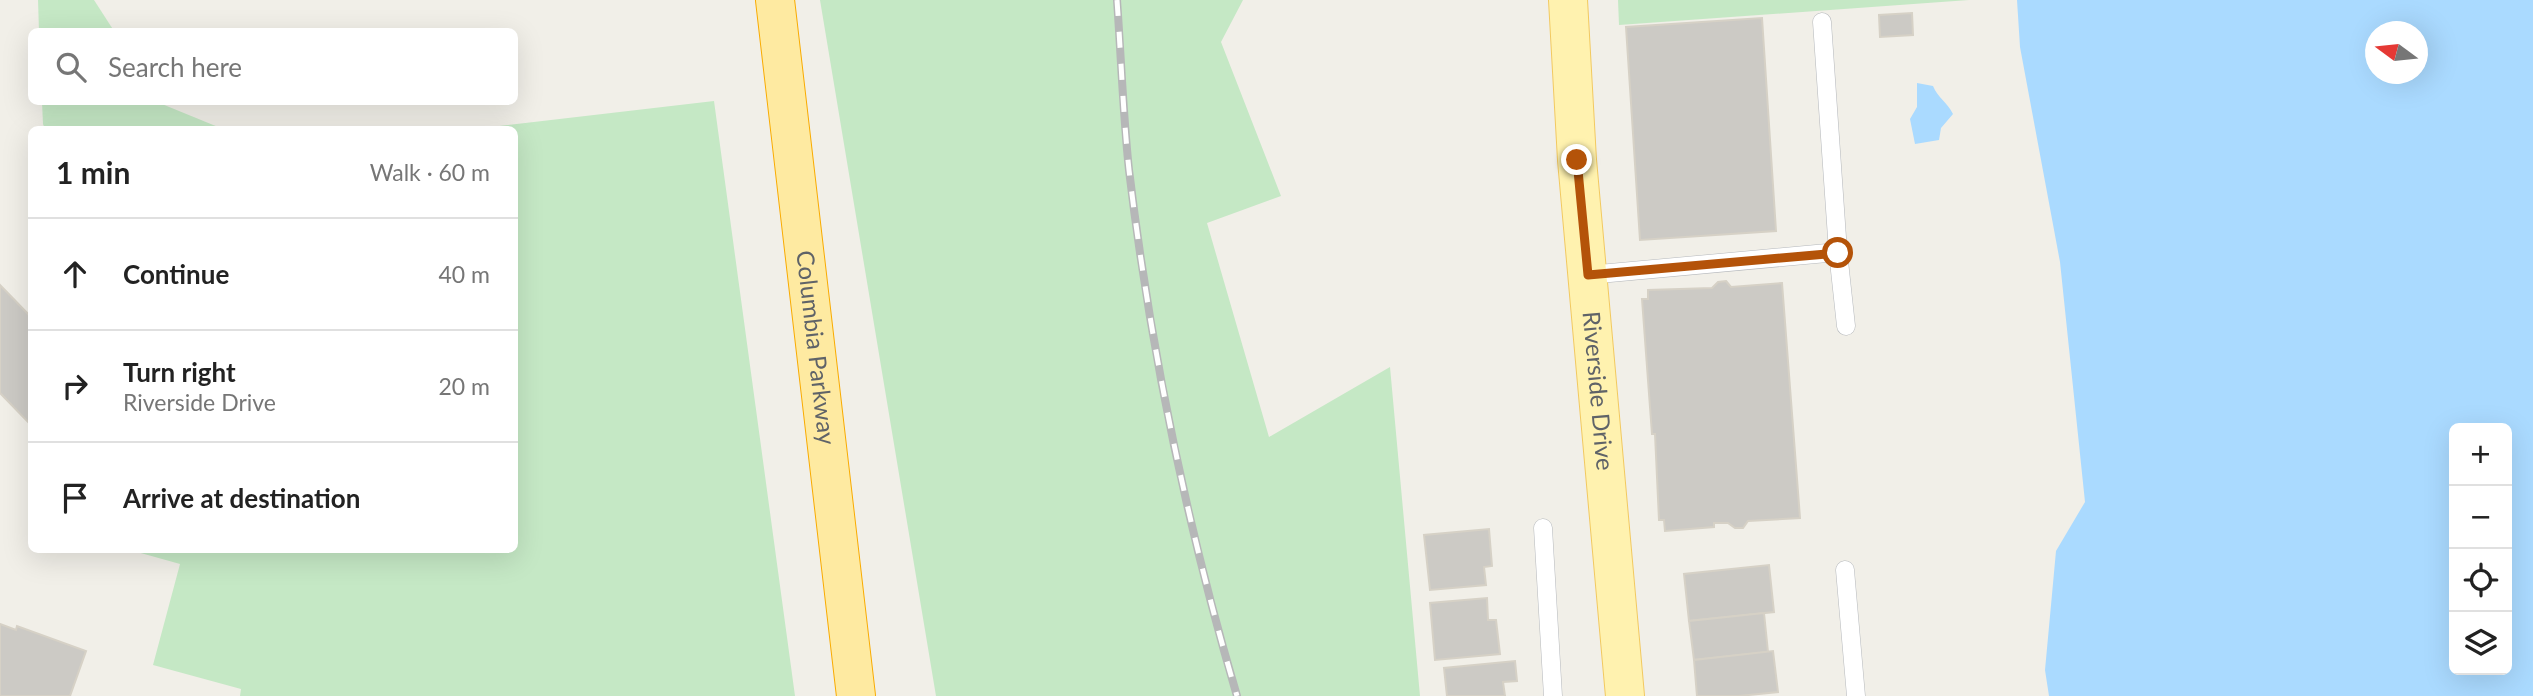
<!DOCTYPE html>
<html lang="en">
<head>
<meta charset="utf-8">
<style>
	body { margin:0; font-family:Lato,sans-serif; background:#f6f6f6; color:#222 }
	.controls { position:absolute; right:21px; bottom:21px; display:grid; overflow:hidden; border-radius:10px; box-shadow:0 7px 28px #0002 }
	.controls button { width:63px; height:63px; display:grid; place-items:center; padding:0; border:0; border-bottom:2px solid #e0e0e0; background:#fff; color:#222; font:35px sans-serif }
	.compass { position:absolute; left:2365px; top:21px; width:63px; height:63px; border-radius:50%; background:#fff; box-shadow:0 7px 28px #0002; rotate:285deg }
	.stop { position:absolute; width:21px; height:21px; margin:-16px; border:5px solid #b45309; border-radius:50%; background:#fff }
	.stop.end { background:#b45309; border-color:#fff; box-shadow:0 2px 7px #0008 }
	.list { margin:0; padding:0; list-style:none }
	h2 { display:flex; justify-content:space-between; align-items:center; height:91px; margin:0; padding:0 28px; font-size:30px }
	h2 small { font-size:23px; font-weight:400; color:#767676 }
	.list li { display:grid; grid-template-columns:46px 1fr auto; gap:21px; align-items:center; box-sizing:border-box; height:112px; padding:0 28px; border-top:2px solid #e0e0e0 }
	.list b { display:block; font-size:26px; white-space:nowrap }
	.list p { margin:0; font-size:23px; white-space:nowrap; color:#767676 }
	.list em { font-size:23px; font-style:normal; color:#767676 }
	.icon { flex:none; width:38px; height:38px; fill:none; stroke:currentColor; stroke-width:2; stroke-linecap:round; stroke-linejoin:round }
	.map { position:relative; flex:none; width:2533px; height:696px; overflow:hidden }
	.search { position:absolute; background:#fff; box-shadow:0 7px 28px #0002; left:28px; top:28px; width:490px; height:77px; display:flex; align-items:center; gap:18px; box-sizing:border-box; padding:0 24px; border-radius:10px; color:#767676; font-size:26px }
	.panel { position:absolute; background:#fff; box-shadow:0 7px 28px #0002; left:28px; top:126px; width:490px; height:427px; border-radius:10px }
	.map>svg:first-child { display:block }
	.green { fill:#c5e8c5 }
	.water { fill:#aadaff; fill-rule:evenodd }
	.building { fill:#cccac5; stroke:#d6d1c6; stroke-width:2 }
	.lines { fill:none; stroke-linecap:round; stroke-linejoin:round }
	.service-casing { stroke:#b5b8bc; stroke-width:19 }
	.primary-casing { stroke:#f2c960; stroke-width:40 }
	.trunk-casing { stroke:#f9ab00; stroke-width:40 }
	.service { stroke:#fff; stroke-width:18 }
	.primary { stroke:#fff2af; stroke-width:38 }
	.trunk { stroke:#feeaa1; stroke-width:38 }
	.rail-casing { stroke:#b6b7b8; stroke-width:8 }
	.rail { stroke:#fff; stroke-width:5; stroke-dasharray:16; stroke-linecap:butt }
	.route { stroke:#b45309; stroke-width:9 }
	.labels { text-anchor:middle; stroke-width:7; stroke-linejoin:round; paint-order:stroke }
	.street-label { font-size:24px; fill:#5f6368; stroke:#fff }
</style>
</head>
<body>
<div class="map">
<svg width="2533" height="696" viewBox="0 0 2533 696">
	<rect width="100%" height="100%" fill="#f1efe8"/>
	<g class="green">
		<path d="M 38,0 L 94,0 L 114,31 L 39,31 Z"/>
		<path d="M 820,0 L 1243,0 L 1221,42 L 1281,196 L 1207,223 L 1269,437 L 1390,367 L 1420,696 L 936,696 Z"/>
		<path d="M 1618,0 L 1969,0 L 1619,25 Z"/>
		<path d="M 714,101 L 795,696 L 240,696 L 241,689 L 153,665 L 180,564 L 130,550 L 514,550 L 514,130 L 473,129 Z"/>
		<path d="M 42,102 L 157,102 L 223,129 L 45,129 L 43,124 Z"/>
	</g>
	<g class="water">
		<path d="M 2017,0 L 2533,0 L 2533,696 L 2049,696 L 2045,670 L 2056,551 L 2085,502 L 2060,262 L 2020,47 ZM 2376,32 L 2418,32 L 2418,74 L 2376,74 ZM 2454,428 L 2507,428 L 2507,670 L 2454,670 Z"/>
		<path d="M 1917,83 L 1933,86 C 1938,98 1947,102 1953,114 L 1941,128 L 1939,140 L 1915,144 L 1910,119 L 1917,107 Z"/>
	</g>
	<g class="building">
		<path d="M 1912,13 L 1913,35 L 1880,37 L 1879,15 Z"/>
		<path d="M 1762,18 L 1776,231 L 1640,240 L 1626,27 Z"/>
		<path d="M 1726,281 L 1731,287 L 1782,283 L 1800,518 L 1748,521 L 1743,528 L 1735,528 L 1728,523 L 1714,523 L 1714,527 L 1665,531 L 1664,520 L 1659,520 L 1655,434 L 1652,434 L 1642,299 L 1648,299 L 1648,290 L 1712,288 L 1718,282 Z"/>
		<path d="M 0,285 L 32,318 L 32,419 L 28,422 L 0,393 Z"/>
		<path d="M 1489,529 L 1492,566 L 1484,567 L 1486,585 L 1430,590 L 1424,535 Z"/>
		<path d="M 1769,565 L 1774,612 L 1689,621 L 1684,574 Z"/>
		<path d="M 1487,598 L 1488,620 L 1496,620 L 1500,654 L 1435,660 L 1430,603 Z"/>
		<path d="M 1764,613 L 1768,652 L 1694,660 L 1689,621 Z"/>
		<path d="M 0,624 L 16,630 L 17,626 L 86,651 L 70,696 L 0,696 Z"/>
		<path d="M 1773,651 L 1778,692 L 1739,696 L 1697,696 L 1694,660 Z"/>
		<path d="M 1515,661 L 1517,681 L 1503,682 L 1505,696 L 1447,696 L 1444,668 Z"/>
	</g>
	<g class="lines">
		<defs>
			<g id="service">
				<path d="M 1822,22 L 1838,252 L 1846,326"/>
				<path d="M 1588,275 L 1838,252"/>
				<path d="M 1543,528 L 1553,696"/>
				<path d="M 1845,570 L 1856,696"/>
			</g>
			<g id="primary">
				<path id="s1" d="M 1568,0 L 1577,160 L 1625,696"/>
			</g>
			<g id="trunk">
				<path id="s2" d="M 775,0 L 856,696"/>
			</g>
		</defs>
		<use href="#service" class="service-casing"/>
		<use href="#primary" class="primary-casing"/>
		<use href="#trunk" class="trunk-casing"/>
		<use href="#service" class="service"/>
		<use href="#primary" class="primary"/>
		<use href="#trunk" class="trunk"/>
		<defs>
			<path id="rail" d="M 1117,0 C 1121,56 1123,114 1129,170 C 1150,346 1187,526 1237,696"/>
		</defs>
		<use href="#rail" class="rail-casing"/>
		<use href="#rail" class="rail"/>
	</g>
	<g class="lines">
		<path class="route" d="M 1577,160 L 1588,275 L 1838,253"/>
	</g>
	<g class="labels">
		<g class="street-label">
			<text dy="8" stroke="none"><textPath href="#s2" startOffset="350">Columbia Parkway</textPath></text>
			<text dy="8" stroke="none"><textPath href="#s1" startOffset="392">Riverside Drive</textPath></text>
		</g>
	</g>
</svg>
<div class="controls">
<button>+</button>
<button>−</button>
<button><svg class="icon" aria-label="locate" viewBox="0 0 24 24"><circle cx="12" cy="12" r="6"/><path d="M12 2v4M12 18v4M2 12h4M18 12h4"/></svg></button>
<button><svg class="icon" aria-label="layers" viewBox="0 0 24 24"><path d="M12 4l9 5-9 5-9-5zM3 14l9 5 9-5"/></svg></button>
</div>
<svg class="compass" viewBox="-18 -18 36 36"><path d="M0-13l5 13h-10z" fill="#e53935"/><path d="M0 13l5-13h-10z" fill="#767676"/></svg>
<div class="stop" style="left:1838px;top:253px"></div>
<div class="stop end" style="left:1577px;top:160px"></div>
<div class="search"><svg class="icon" aria-label="search" viewBox="0 0 24 24"><circle cx="10" cy="10" r="6"/><path d="M15 15l6 6"/></svg>Search here</div>
<section class="panel">
<h2>1 min<small>Walk · 60 m</small></h2>
<ul class="list">
<li><svg class="icon" aria-label="ahead" viewBox="0 0 24 24"><path d="M12 20V5M6 11l6-6 6 6"/></svg><div><b>Continue</b></div><em>40 m</em></li>
<li><svg class="icon" aria-label="right" viewBox="0 0 24 24"><path d="M7 20v-9h11M14 6l5 5-5 5"/></svg><div><b>Turn right</b><p>Riverside Drive</p></div><em>20 m</em></li>
<li><svg class="icon" aria-label="arrive" viewBox="0 0 24 24"><path d="M6 21V4h12l-3 4 3 4H6"/></svg><div><b>Arrive at destination</b></div></li>
</ul>
</section>
</div>
</body>
</html>
